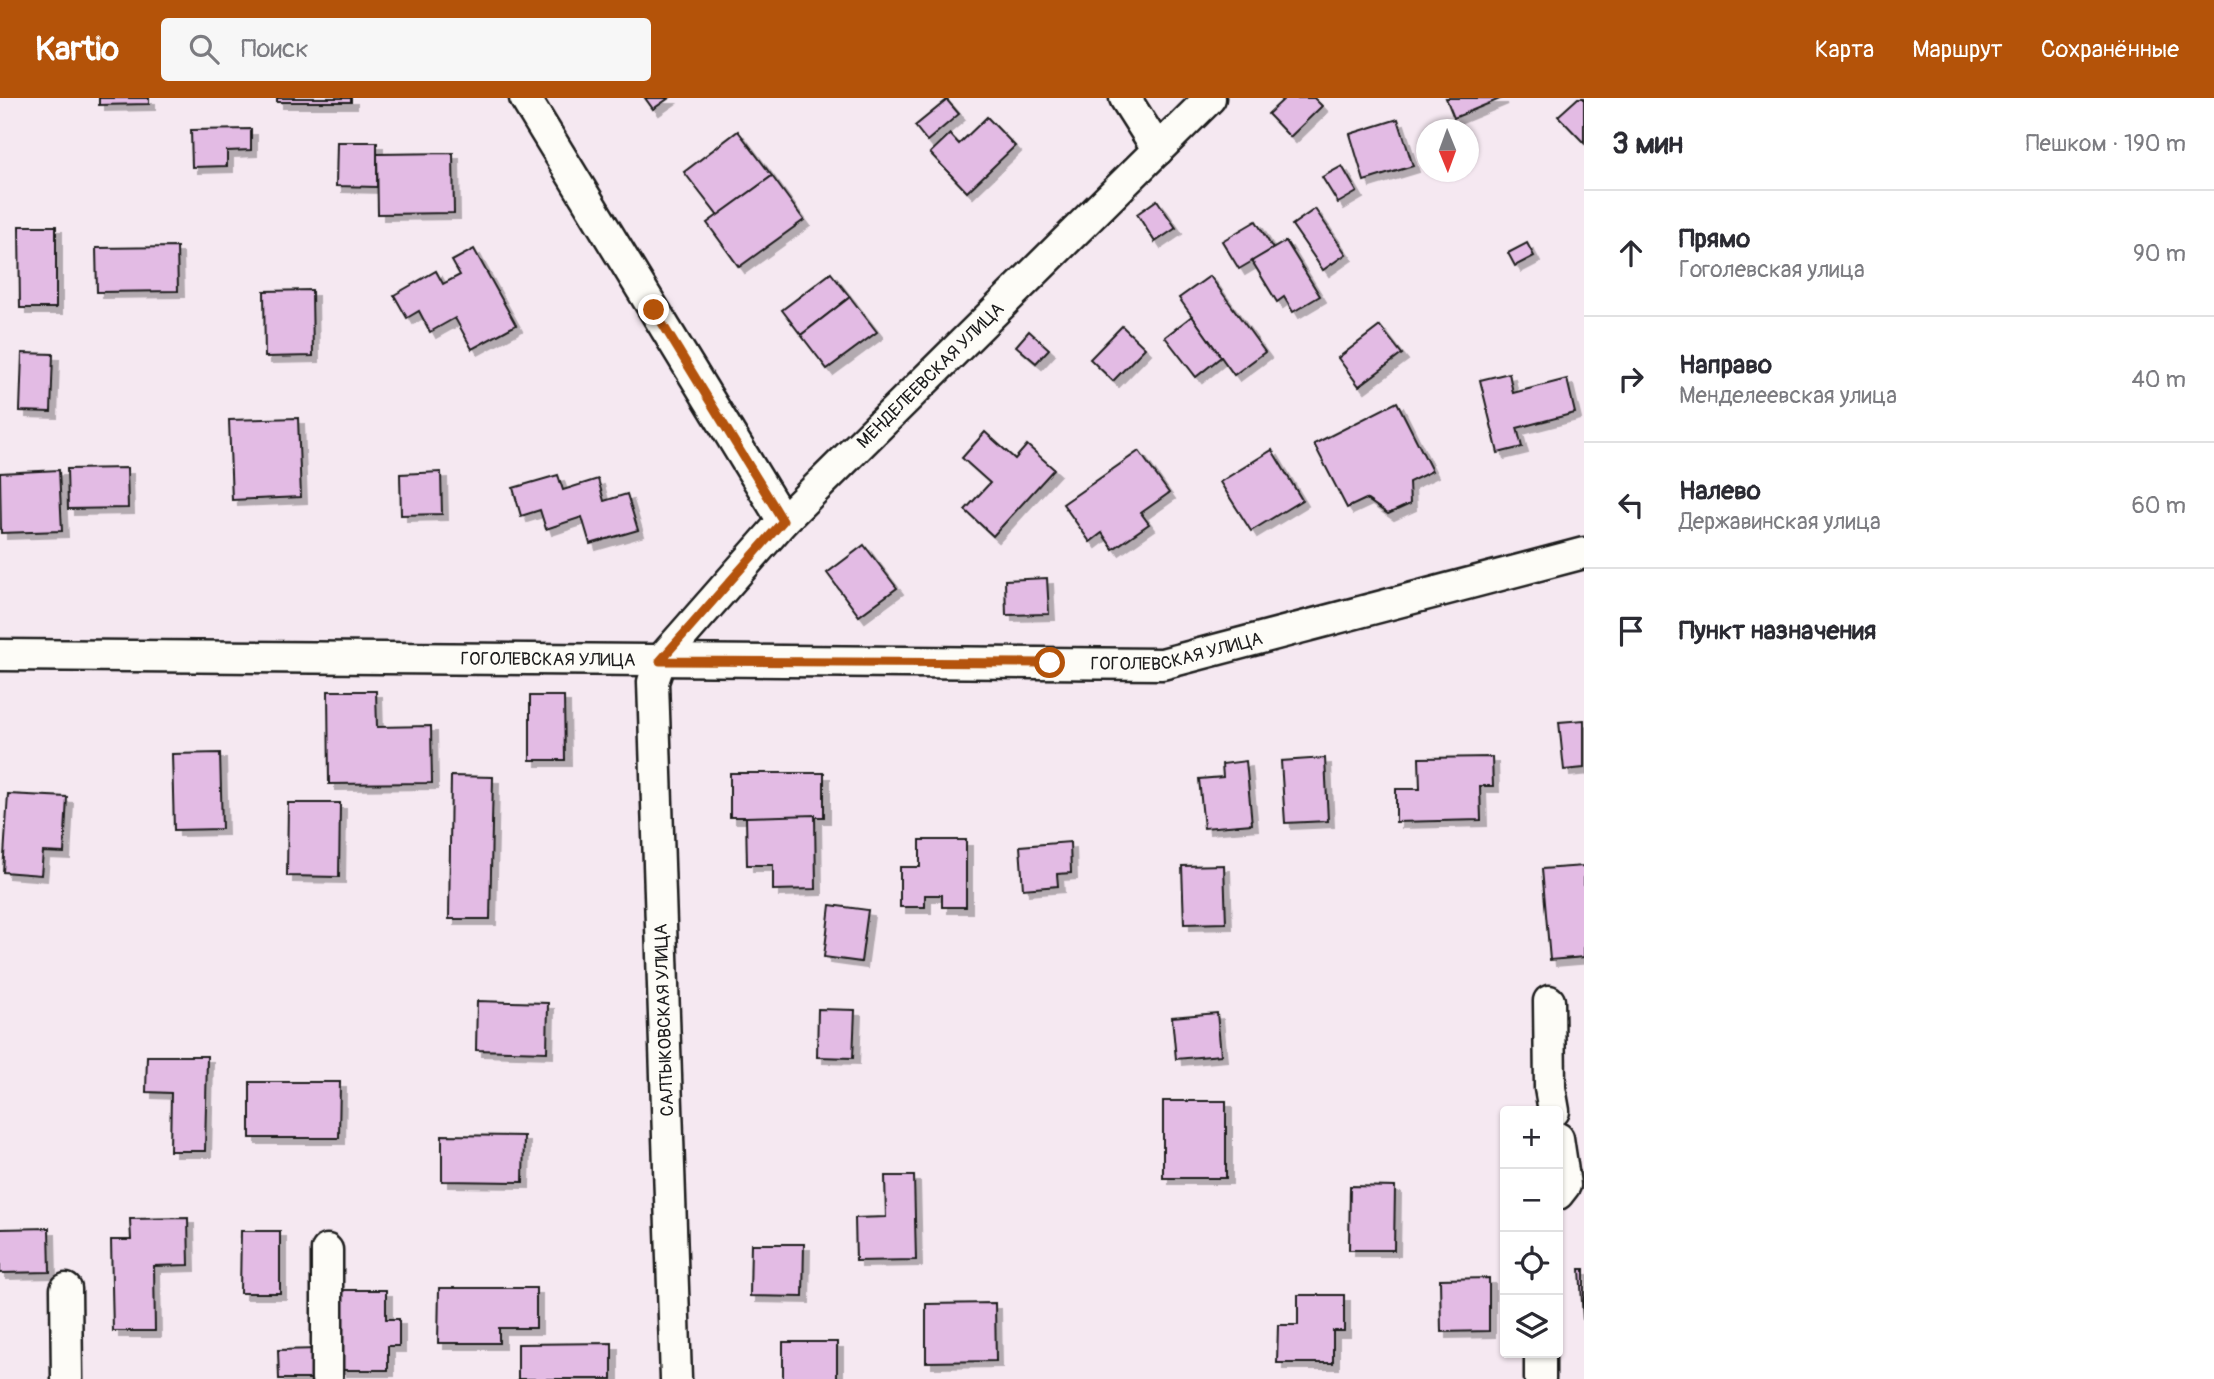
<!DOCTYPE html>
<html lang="ru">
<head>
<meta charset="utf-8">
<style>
	body { margin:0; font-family:Pangolin,sans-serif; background:#f7f7f7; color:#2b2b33 }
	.controls { position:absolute; right:21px; bottom:21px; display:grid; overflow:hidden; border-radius:7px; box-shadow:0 2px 5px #0004 }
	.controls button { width:63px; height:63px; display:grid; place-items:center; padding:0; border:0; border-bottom:2px solid #e1e1e2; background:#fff; color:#2b2b33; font:35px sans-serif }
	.compass { position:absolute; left:1416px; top:21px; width:63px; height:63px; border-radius:50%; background:#fff; box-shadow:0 2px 5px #0004; rotate:179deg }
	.stop { position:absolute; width:21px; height:21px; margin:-16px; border:5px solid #b45309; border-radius:50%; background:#fff }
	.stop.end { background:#b45309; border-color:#fff; box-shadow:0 2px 7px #0008 }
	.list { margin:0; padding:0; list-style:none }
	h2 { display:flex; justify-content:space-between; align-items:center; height:91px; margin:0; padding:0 28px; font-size:30px }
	h2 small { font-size:23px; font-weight:400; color:#7c7c81 }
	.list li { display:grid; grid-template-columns:46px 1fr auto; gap:21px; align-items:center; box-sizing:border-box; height:126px; padding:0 28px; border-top:2px solid #e1e1e2 }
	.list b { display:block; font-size:26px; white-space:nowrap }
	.list p { margin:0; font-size:23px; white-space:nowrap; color:#7c7c81 }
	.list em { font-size:23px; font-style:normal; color:#7c7c81 }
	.icon { flex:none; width:38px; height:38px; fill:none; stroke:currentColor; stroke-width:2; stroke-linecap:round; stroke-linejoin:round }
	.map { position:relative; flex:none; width:1584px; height:1281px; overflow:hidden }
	header { display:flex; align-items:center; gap:42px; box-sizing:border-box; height:98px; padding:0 35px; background:#b45309; color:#fff }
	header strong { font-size:33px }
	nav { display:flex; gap:38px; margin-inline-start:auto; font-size:24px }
	.search { width:490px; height:63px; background:#f7f7f7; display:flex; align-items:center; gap:18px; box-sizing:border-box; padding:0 24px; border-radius:7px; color:#7c7c81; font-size:26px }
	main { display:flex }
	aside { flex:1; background:#fff }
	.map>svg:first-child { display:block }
	.building { fill:#e3bbe4; stroke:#1c1c1c; stroke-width:2; filter:url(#shadow) }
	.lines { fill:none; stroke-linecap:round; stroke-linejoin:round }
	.minor-casing { stroke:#1c1c1c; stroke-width:35 }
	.minor { stroke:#fdfcf7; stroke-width:30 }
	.route { stroke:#b45309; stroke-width:9 }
	.labels { text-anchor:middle; stroke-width:5; stroke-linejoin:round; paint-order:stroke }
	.street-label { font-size:18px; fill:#1c1c1c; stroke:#fdfcf7 }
</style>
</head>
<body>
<header>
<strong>Kartio</strong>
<div class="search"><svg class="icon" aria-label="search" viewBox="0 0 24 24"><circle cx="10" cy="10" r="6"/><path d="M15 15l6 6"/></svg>Поиск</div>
<nav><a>Карта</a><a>Маршрут</a><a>Сохранённые</a></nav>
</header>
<main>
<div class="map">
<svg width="1584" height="1281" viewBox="0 0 1584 1281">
	<defs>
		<filter id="shadow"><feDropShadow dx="6" dy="6" stdDeviation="0" flood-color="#0004"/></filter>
	</defs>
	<rect width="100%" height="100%" fill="#f5e8f1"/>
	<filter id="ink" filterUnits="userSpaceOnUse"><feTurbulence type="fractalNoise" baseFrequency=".0143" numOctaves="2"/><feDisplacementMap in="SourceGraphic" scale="14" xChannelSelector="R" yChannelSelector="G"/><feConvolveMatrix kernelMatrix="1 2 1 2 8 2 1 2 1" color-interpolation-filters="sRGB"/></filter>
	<g filter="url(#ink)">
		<g class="building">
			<path d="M 99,0 L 149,0 L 149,6 L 99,7 Z"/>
			<rect x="277" y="0" width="74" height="4"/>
			<path d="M 645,0 L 669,0 L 653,11 Z"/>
			<path d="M 1285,0 L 1314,0 L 1322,8 L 1290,39 L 1268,16 Z"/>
			<path d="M 1446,0 L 1502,0 L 1454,20 Z"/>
			<path d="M 1578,0 L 1584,0 L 1584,45 L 1558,18 Z"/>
			<path d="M 947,2 L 959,16 L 927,43 L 915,28 Z"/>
			<path d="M 987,19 L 1015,48 L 967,94 L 930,55 L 950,36 L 959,46 Z"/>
			<path d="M 1398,21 L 1413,68 L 1364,83 L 1350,36 Z"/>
			<path d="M 251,31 L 251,52 L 227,53 L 227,68 L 192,69 L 191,32 Z"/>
			<path d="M 738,33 L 772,78 L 718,118 L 684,74 Z"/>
			<path d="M 337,44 L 377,44 L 377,89 L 336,88 Z"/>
			<path d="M 453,55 L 454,115 L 378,116 L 377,56 Z"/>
			<path d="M 1342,68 L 1357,94 L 1338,105 L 1322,79 Z"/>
			<path d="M 772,78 L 804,122 L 739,169 L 707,125 Z"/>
			<path d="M 1157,102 L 1176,130 L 1155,144 L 1137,116 Z"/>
			<path d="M 1315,111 L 1346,156 L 1323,172 L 1292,127 Z"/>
			<path d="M 1256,123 L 1273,151 L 1239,171 L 1222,143 Z"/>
			<path d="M 19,128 L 56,128 L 56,210 L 20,210 Z"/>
			<path d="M 1286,143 L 1320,198 L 1293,214 L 1284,199 L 1277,204 L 1252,163 Z"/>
			<path d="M 1527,145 L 1534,158 L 1515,168 L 1508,155 Z"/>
			<path d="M 177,149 L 178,193 L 97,194 L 96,150 Z"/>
			<path d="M 474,151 L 516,227 L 472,251 L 455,220 L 430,234 L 419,213 L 407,220 L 394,197 L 436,173 L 443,186 L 460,177 L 452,163 Z"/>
			<path d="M 831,175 L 850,199 L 801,237 L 782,212 Z"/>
			<path d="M 1210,178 L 1265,254 L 1234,277 L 1179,200 Z"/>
			<path d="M 312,192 L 313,258 L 265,259 L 264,193 Z"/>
			<path d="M 850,199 L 877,234 L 827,271 L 801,237 Z"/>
			<path d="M 1192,218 L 1221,259 L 1196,279 L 1165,239 Z"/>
			<path d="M 1122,228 L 1145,250 L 1113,283 L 1090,261 Z"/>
			<path d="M 1380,228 L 1402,256 L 1359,288 L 1338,260 Z"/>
			<path d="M 1029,233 L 1049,251 L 1036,265 L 1016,248 Z"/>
			<path d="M 22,255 L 53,256 L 51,314 L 20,313 Z"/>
			<path d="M 1509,275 L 1513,295 L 1567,281 L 1575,315 L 1517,330 L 1522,349 L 1498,355 L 1480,282 Z"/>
			<path d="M 1397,304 L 1432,373 L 1409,384 L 1410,406 L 1388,416 L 1366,401 L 1347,410 L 1314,346 Z"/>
			<path d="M 298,320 L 301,399 L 232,402 L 229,322 Z"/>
			<path d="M 985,334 L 1015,361 L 1027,347 L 1054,371 L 993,438 L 965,412 L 990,385 L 962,360 Z"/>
			<path d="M 1272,352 L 1302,402 L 1251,433 L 1220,384 Z"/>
			<path d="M 1139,353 L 1169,395 L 1141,415 L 1149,426 L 1113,451 L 1102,435 L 1090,444 L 1063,406 Z"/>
			<path d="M 127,370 L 128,410 L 68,411 L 67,371 Z"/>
			<path d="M 59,372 L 62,433 L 1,435 L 0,375 Z"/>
			<path d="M 441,374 L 442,416 L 401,417 L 400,376 Z"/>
			<path d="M 558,377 L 563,392 L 598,381 L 604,403 L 627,396 L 638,432 L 590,446 L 582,419 L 546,431 L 540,412 L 521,418 L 513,390 Z"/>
			<path d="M 864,447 L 897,490 L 859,518 L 827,475 Z"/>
			<path d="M 1047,480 L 1049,516 L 1006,517 L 1005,482 Z"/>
			<path d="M 328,593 L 376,593 L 377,629 L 431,628 L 432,685 L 329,686 Z"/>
			<path d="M 530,598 L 564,598 L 565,662 L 530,662 Z"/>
			<path d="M 1584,622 L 1584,670 L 1564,672 L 1559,624 Z"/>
			<path d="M 220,655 L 222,731 L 174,732 L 172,656 Z"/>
			<path d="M 1492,659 L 1493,688 L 1480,688 L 1481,722 L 1396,724 L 1396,691 L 1420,691 L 1419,660 Z"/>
			<path d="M 1325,660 L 1328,723 L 1285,725 L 1281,663 Z"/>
			<path d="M 1246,663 L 1252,726 L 1204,730 L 1199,681 L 1223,679 L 1222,666 Z"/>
			<rect x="730" y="675" width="94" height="44"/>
			<path d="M 451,678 L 493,679 L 490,821 L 449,821 Z"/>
			<path d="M 8,696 L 67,699 L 64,755 L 43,754 L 41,777 L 3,774 Z"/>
			<path d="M 288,705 L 340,705 L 339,779 L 287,778 Z"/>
			<path d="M 815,717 L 816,791 L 773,792 L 773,767 L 747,767 L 746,719 Z"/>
			<path d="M 920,742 L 966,742 L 966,809 L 942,809 L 942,797 L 925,797 L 925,809 L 900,809 L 900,769 L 920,769 Z"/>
			<path d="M 1070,744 L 1071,775 L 1057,776 L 1058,788 L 1023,791 L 1020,748 Z"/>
			<path d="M 1224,767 L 1226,825 L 1184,826 L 1182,768 Z"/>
			<path d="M 1584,768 L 1584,859 L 1550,862 L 1542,771 Z"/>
			<path d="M 830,807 L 868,812 L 861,864 L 824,859 Z"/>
			<path d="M 477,903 L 548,905 L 547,954 L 476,952 Z"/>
			<path d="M 818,911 L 855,912 L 853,960 L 817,959 Z"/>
			<path d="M 1217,915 L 1221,957 L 1176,961 L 1172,919 Z"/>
			<path d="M 147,958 L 207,958 L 205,1053 L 170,1053 L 171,995 L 146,994 Z"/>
			<path d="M 250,984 L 340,984 L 339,1040 L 250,1040 Z"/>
			<rect x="1163" y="1003" width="63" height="77"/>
			<path d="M 442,1037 L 524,1038 L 523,1084 L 442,1083 Z"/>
			<path d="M 885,1078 L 914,1078 L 916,1162 L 856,1163 L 855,1120 L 886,1119 Z"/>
			<path d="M 1350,1088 L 1395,1089 L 1394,1152 L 1349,1152 Z"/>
			<path d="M 188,1120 L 189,1167 L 154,1168 L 155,1233 L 113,1233 L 111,1142 L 131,1142 L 130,1121 Z"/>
			<path d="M 49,1130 L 50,1174 L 0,1175 L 0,1131 Z"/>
			<path d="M 241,1133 L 280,1133 L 280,1195 L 240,1195 Z"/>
			<path d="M 751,1146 L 804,1146 L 803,1199 L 750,1198 Z"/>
			<path d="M 1580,1171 L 1584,1171 L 1584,1221 L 1583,1221 Z"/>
			<path d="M 1489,1180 L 1489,1233 L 1441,1234 L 1440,1181 Z"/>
			<path d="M 439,1190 L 536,1190 L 536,1230 L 499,1230 L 499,1245 L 438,1245 Z"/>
			<path d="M 341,1192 L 386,1192 L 386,1221 L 399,1221 L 399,1248 L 388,1248 L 388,1272 L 341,1272 Z"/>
			<path d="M 1298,1197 L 1344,1197 L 1344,1233 L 1333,1233 L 1333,1265 L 1277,1265 L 1278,1227 L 1298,1227 Z"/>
			<path d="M 995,1205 L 996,1263 L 926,1264 L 926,1206 Z"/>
			<rect x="783" y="1244" width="54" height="37"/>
			<path d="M 612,1245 L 612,1281 L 518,1281 L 518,1246 Z"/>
			<path d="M 318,1251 L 318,1281 L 279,1281 L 278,1252 Z"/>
		</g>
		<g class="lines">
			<defs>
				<g id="minor">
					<path d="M 525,0 L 783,423"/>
					<path d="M 1125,0 L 1158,52"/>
					<path id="s1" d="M 0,557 L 1162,566 L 1584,455"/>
					<path d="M 1549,903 L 1550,990 L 1554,1013"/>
					<path d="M 1558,1040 L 1565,1087 L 1558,1096"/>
					<path d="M 327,1152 L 327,1281"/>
					<path d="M 66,1191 L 67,1281"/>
					<path d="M 1540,1255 L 1540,1281"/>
					<path id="s2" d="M 676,1281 L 653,584 L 660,563 L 783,423 L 1210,0"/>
				</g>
			</defs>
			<use href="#minor" class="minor-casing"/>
			<use href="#minor" class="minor"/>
		</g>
	</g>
	<g class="lines" filter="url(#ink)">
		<path class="route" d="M 654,212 L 783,423 L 660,563 L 1050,565"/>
	</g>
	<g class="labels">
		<g class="street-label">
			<text dy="6" stroke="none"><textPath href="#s2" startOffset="1113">МЕНДЕЛЕЕВСКАЯ УЛИЦА</textPath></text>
			<text dy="6" stroke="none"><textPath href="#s1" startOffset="1178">ГОГОЛЕВСКАЯ УЛИЦА</textPath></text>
			<text dy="6" stroke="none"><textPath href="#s1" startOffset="548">ГОГОЛЕВСКАЯ УЛИЦА</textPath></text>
			<text transform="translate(664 922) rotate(-92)" y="6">САЛТЫКОВСКАЯ УЛИЦА</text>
		</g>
	</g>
</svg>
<div class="controls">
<button>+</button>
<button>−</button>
<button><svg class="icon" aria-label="locate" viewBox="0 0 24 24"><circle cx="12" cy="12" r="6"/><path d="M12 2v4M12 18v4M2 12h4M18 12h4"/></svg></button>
<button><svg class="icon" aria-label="layers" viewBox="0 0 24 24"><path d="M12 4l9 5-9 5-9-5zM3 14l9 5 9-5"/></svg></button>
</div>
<svg class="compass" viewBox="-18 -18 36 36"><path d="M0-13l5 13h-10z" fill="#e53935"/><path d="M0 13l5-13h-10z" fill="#7c7c81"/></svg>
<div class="stop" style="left:1050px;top:565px"></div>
<div class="stop end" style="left:654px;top:212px"></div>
</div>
<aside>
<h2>3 мин<small>Пешком · 190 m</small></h2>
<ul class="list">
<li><svg class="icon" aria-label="ahead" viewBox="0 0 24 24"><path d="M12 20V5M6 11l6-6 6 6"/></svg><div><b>Прямо</b><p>Гоголевская улица</p></div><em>90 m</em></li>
<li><svg class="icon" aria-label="right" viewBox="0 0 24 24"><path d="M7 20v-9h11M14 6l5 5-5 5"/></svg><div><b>Направо</b><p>Менделеевская улица</p></div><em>40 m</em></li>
<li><svg class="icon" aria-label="left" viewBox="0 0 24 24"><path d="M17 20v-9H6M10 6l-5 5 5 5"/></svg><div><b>Налево</b><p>Державинская улица</p></div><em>60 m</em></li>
<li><svg class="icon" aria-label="arrive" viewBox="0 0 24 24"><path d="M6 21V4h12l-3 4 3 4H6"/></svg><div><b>Пункт назначения</b></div></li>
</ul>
</aside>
</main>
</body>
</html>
